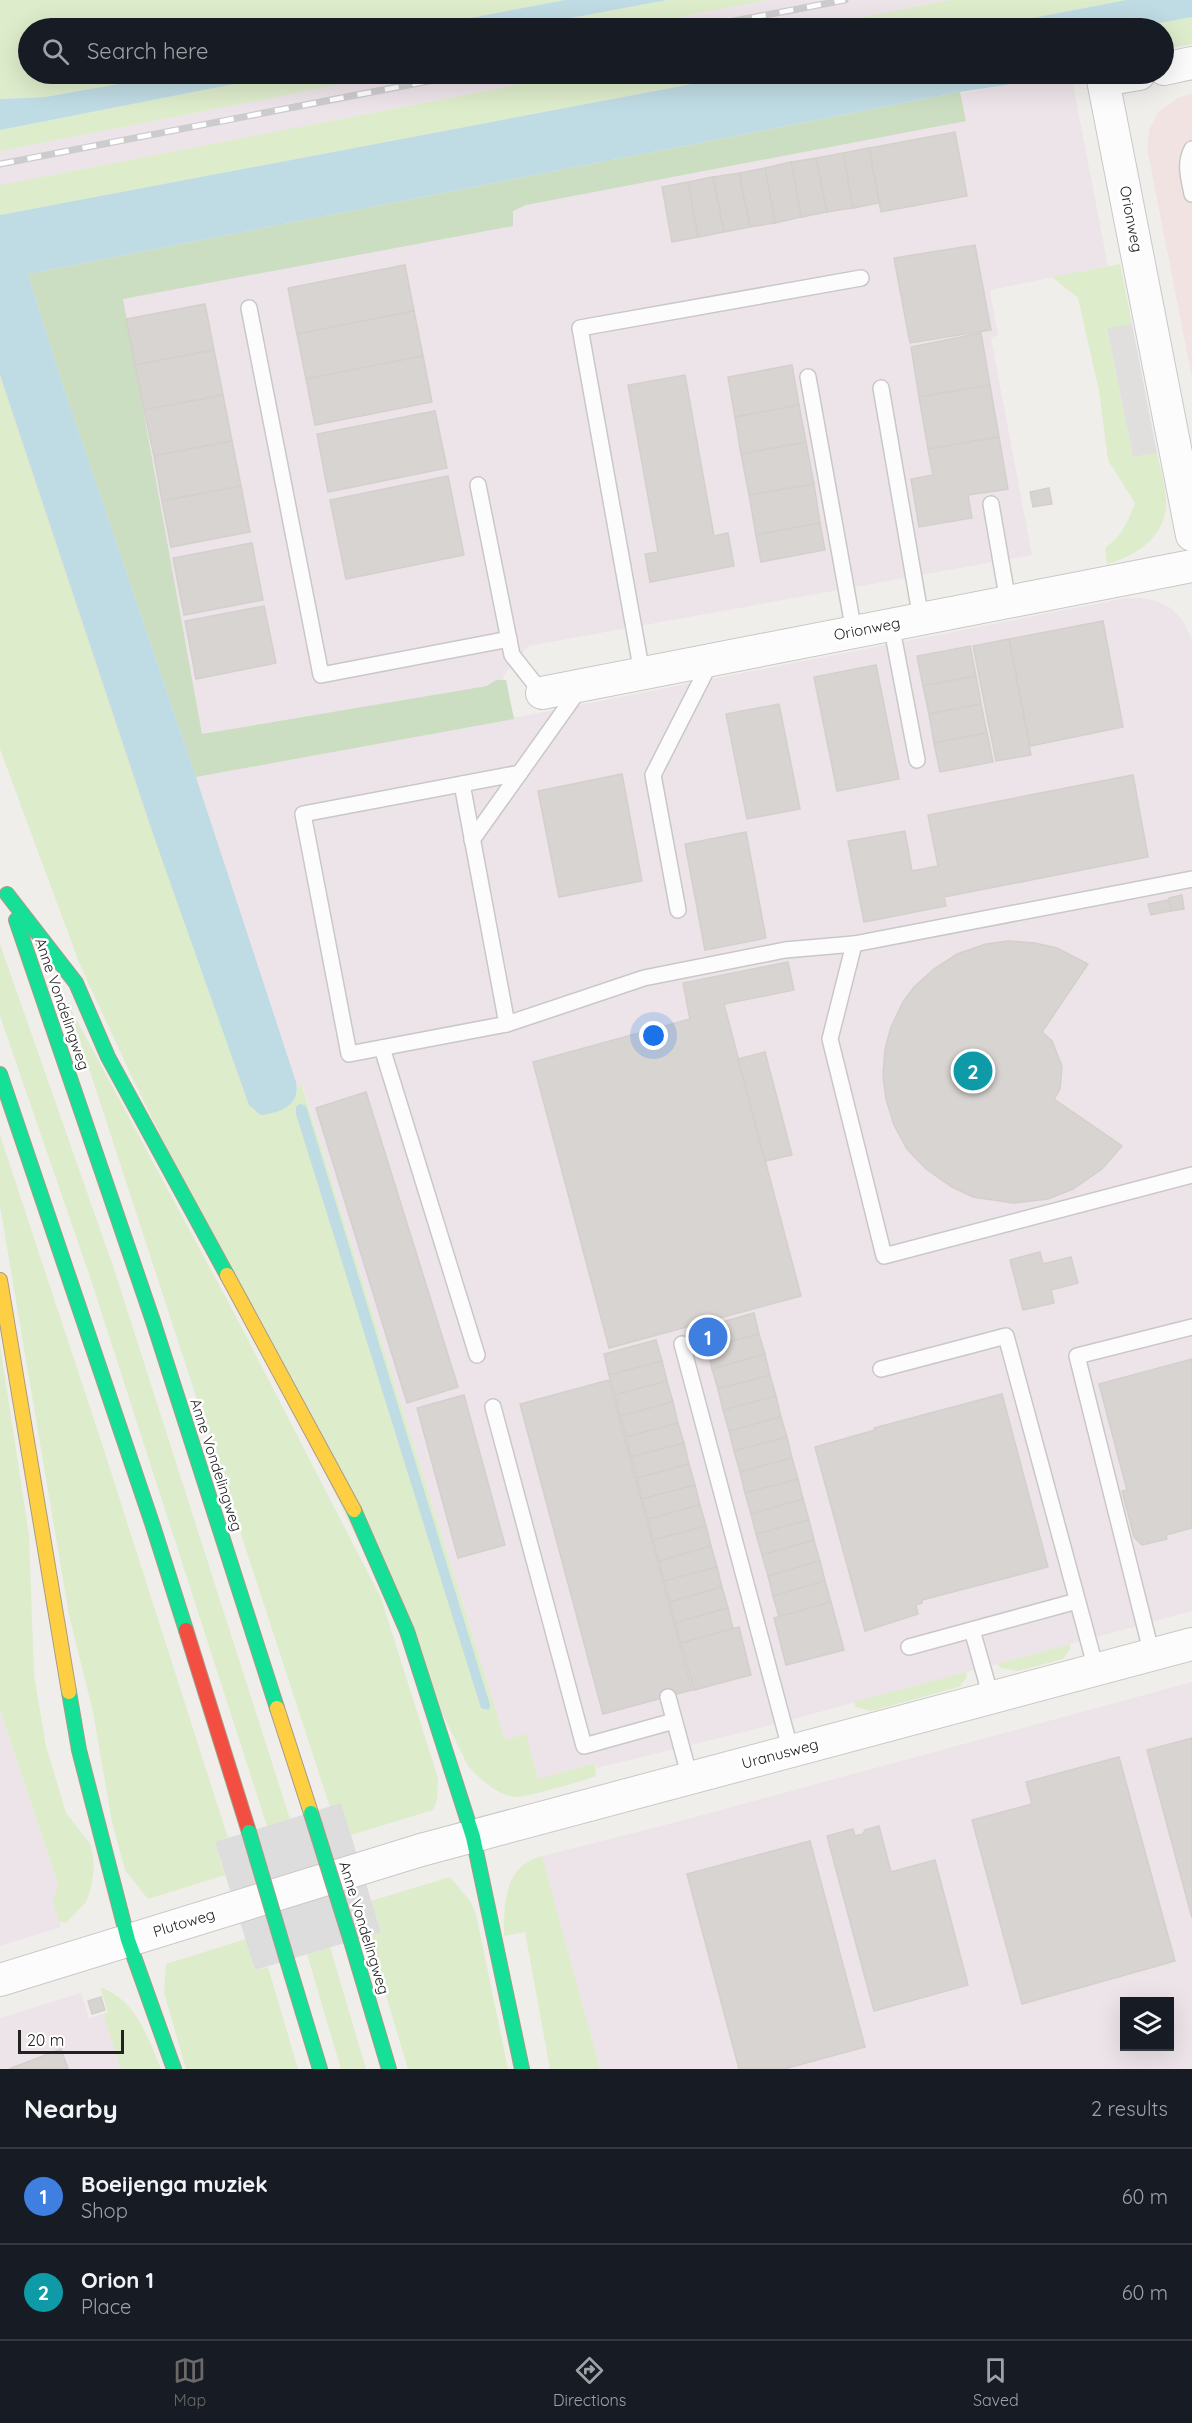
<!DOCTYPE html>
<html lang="en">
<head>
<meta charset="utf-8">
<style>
	body { margin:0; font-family:Quicksand,sans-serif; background:#20242c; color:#f1f3f6 }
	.controls { position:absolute; right:18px; bottom:18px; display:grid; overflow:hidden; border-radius:0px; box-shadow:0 6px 24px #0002 }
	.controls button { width:54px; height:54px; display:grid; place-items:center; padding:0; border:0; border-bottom:2px solid #363941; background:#171b24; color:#f1f3f6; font:30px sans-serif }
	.scale { position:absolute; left:18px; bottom:15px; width:106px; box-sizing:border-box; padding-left:6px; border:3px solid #222; border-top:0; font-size:16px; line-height:21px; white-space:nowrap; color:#222; -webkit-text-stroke:4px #fff; paint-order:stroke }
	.you { position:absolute; left:654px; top:1036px; width:21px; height:21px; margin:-15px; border:4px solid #fff; border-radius:50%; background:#1a73e8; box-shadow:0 0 0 9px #1a73e833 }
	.badge { display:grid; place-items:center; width:39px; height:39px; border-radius:50%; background:#6a6968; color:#fff; font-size:20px; font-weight:700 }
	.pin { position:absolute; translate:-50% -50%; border:3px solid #fff; box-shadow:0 2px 6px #0006 }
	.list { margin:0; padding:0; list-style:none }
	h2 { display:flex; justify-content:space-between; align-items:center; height:78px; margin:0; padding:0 24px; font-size:26px }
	h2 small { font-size:20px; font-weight:400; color:#9ea1a6 }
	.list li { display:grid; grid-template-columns:39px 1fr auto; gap:18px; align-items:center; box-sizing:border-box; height:96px; padding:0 24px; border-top:2px solid #363941 }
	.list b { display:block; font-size:22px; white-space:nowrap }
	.list p { margin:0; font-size:20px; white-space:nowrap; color:#9ea1a6 }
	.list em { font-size:20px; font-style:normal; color:#9ea1a6 }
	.icon { flex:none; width:33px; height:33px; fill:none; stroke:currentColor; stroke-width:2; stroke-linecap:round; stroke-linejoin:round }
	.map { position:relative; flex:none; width:1192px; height:2069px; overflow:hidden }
	.search { position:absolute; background:#171b24; box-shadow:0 6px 24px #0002; left:18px; right:18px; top:18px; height:66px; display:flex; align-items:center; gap:15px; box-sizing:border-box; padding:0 21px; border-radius:33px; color:#9ea1a6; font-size:22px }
	.sheet { height:270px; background:#171b24 }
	nav { display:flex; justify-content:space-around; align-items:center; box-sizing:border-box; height:84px; border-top:2px solid #363941; background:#171b24; font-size:16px; color:#9ea1a6 }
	nav a { display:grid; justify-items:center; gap:3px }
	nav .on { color:#6a6968 }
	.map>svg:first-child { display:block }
	.commercial { fill:#f1e3e1 }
	.industrial { fill:#ede4e9; fill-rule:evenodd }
	.grass { fill:#ddeccb }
	.forest { fill:#cbdec1 }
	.parking { fill:#e0dfde }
	.water { fill:#bfdbe3 }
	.pier { fill:#dedddd }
	.building { fill:#d7d4d2; stroke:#d3d0cc; stroke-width:1.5 }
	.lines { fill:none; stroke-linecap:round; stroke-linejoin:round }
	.lane-casing { stroke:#c9c8c7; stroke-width:18 }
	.street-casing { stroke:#c9c8c7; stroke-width:34 }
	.fast-casing { stroke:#a79c86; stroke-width:16 }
	.slow-casing { stroke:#a79c86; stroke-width:16 }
	.jam-casing { stroke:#a79c86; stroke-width:16 }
	.lane { stroke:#fdfcfc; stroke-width:15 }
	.street { stroke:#fdfcfc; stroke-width:32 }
	.fast { stroke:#16e098; stroke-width:14 }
	.slow { stroke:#ffcf43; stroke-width:14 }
	.jam { stroke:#f24e42; stroke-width:14 }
	.rail-casing { stroke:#ccc; stroke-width:7 }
	.rail { stroke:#fff; stroke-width:4.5; stroke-dasharray:14; stroke-linecap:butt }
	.fast-bridge-casing { stroke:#a79c86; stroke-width:16; stroke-linecap:butt }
	.fast-bridge { stroke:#16e098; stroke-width:14 }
	.labels { text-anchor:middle; stroke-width:5; stroke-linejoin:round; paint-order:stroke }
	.street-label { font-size:15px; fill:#222; stroke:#fff }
</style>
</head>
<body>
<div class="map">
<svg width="1192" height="2069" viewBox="0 0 1192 2069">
	<rect width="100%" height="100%" fill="#f0eeeb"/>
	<path class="commercial" d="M 1192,93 L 1192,378 L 1147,148 L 1149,130 L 1159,111 L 1178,98 Z"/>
	<g class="industrial">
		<path d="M 768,0 L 951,0 L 804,28 L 623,28 Z"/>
		<path d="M 394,74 L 573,74 L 0,185 L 0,151 Z"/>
		<path d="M 1024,74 L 1071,74 L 1108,266 L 990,290 L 998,335 L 991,338 L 1032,555 L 528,646 L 503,676 L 513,718 L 1126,598 L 1142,598 L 1156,601 L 1171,608 L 1183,621 L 1192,639 L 1192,1611 L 764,1727 L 597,1768 L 595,1763 L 538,1779 L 526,1735 L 505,1740 L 303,1086 L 297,1087 L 196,777 L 59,374 L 28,274 L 1006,85 Z"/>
		<path d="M 1192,1682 L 1192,2069 L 600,2069 L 542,1856 L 665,1825 ZM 1124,2002 L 1170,2002 L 1170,2046 L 1124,2046 Z"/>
		<path d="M 0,1710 L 58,1884 L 53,1901 L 61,1927 L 0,1946 Z"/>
		<path d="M 81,1993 L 89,2018 L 103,2014 L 121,2069 L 0,2069 L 0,2018 Z"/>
	</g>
	<g class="grass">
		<path d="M 0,0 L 565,0 L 417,28 L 28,28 L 28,74 L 175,74 L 45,97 L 0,99 Z"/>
		<path d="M 667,0 L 768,0 L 623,28 L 519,28 Z"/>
		<path d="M 951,0 L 1126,0 L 981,28 L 804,28 Z"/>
		<path d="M 1192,17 L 1192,44 L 1164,49 L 1164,28 L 1133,28 Z"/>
		<path d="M 285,74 L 394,74 L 0,151 L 0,130 Z"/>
		<path d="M 573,74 L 745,74 L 0,215 L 0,185 Z"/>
		<path d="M 1120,264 L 1132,324 L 1107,329 L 1133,457 L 1157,453 C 1160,468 1165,484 1166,500 C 1168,535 1137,556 1107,564 L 1105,548 C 1122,536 1128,522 1135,503 L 1108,460 L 1099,391 L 1078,298 L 1052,277 Z"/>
		<path d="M 0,375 L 22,437 L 296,1097 L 297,1087 L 302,1085 L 505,1740 L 526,1734 L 538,1779 L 595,1763 L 596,1776 C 584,1781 524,1798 514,1797 C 496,1794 480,1779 468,1766 L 132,1077 L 80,965 L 0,749 Z"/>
		<path d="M 0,944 L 115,1272 L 290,1819 L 267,1826 L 90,1277 L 0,1016 Z"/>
		<path d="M 68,1004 L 232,1309 L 381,1598 L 438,1778 L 437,1800 L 433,1810 L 351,1835 L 341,1804 L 330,1807 Z"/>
		<path d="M 0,1135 L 102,1444 L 228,1838 L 215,1843 L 225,1875 L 148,1899 L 125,1870 L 112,1822 L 93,1712 L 69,1615 L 0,1206 Z"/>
		<path d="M 0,1345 L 29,1535 L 34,1675 L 46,1746 L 66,1813 L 91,1845 L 94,1866 L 91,1888 L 86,1902 L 66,1923 L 59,1921 L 53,1901 L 58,1884 L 0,1710 Z"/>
		<path d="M 1070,1644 L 1070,1649 L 1063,1659 L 1018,1671 L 1001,1668 L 997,1664 Z"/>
		<path d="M 966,1672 L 967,1677 L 959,1687 L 871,1711 L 856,1707 L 854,1702 Z"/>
		<path d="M 542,1856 L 600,2069 L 550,2069 L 525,1932 L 504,1936 C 504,1903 504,1866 542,1856 Z"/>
		<path d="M 450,1877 L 470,1901 L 476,1914 L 508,2069 L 408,2069 L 368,1935 L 381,1931 L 371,1901 Z"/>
		<path d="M 246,1939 L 255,1970 L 268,1967 L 298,2069 L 186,2069 L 164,1992 L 166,1964 Z"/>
		<path d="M 330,1947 L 366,2069 L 341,2069 L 307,1954 Z"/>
		<path d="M 100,1987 C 137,2001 147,2036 161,2069 L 121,2069 L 103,2014 L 108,2012 Z"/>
	</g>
	<path class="forest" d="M 960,92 L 966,121 L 526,205 L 513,211 L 513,226 L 123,299 L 202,734 L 487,686 L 496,680 L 506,680 L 514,719 L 196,777 L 59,374 L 28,274 Z"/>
	<path class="parking" d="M 1132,324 L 1157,453 L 1133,457 L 1107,328 Z"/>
	<g class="water">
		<path d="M 565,0 L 667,0 L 518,28 L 417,28 Z"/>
		<path d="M 1126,0 L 1192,0 L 1192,17 L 1133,28 L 981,28 Z"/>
		<path d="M 175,74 L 285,74 L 0,130 L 0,99 L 45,97 Z"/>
		<path d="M 745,74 L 1024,74 L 1006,85 L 960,92 L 28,274 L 59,374 L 196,777 L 296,1082 C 301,1105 280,1113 261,1115 L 249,1105 L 152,831 L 0,375 L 0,215 Z"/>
		<path d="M 299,1104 L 305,1105 L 307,1109 L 490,1705 L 489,1710 L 481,1708 L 296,1114 L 296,1107 Z"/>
	</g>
	<path class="pier" d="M 341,1803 L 381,1932 L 255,1970 L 215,1842 Z"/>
	<g class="building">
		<path d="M 955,132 L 967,196 L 881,212 L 869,148 Z"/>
		<path d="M 869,148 L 879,203 L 853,208 L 843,153 Z"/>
		<path d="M 843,153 L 853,208 L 827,212 L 816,158 Z"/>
		<path d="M 816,158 L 827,212 L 801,217 L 791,162 Z"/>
		<path d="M 791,162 L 801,217 L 775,223 L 765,168 Z"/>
		<path d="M 765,168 L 775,223 L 750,227 L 739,173 Z"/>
		<path d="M 739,173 L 750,227 L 724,232 L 713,177 Z"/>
		<path d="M 713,177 L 724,232 L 698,237 L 688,182 Z"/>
		<path d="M 688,182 L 698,237 L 672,242 L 662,187 Z"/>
		<path d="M 975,245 L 991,330 L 910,343 L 894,258 Z"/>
		<path d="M 405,265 L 414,311 L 297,334 L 288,288 Z"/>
		<path d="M 205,304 L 214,350 L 135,365 L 126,319 Z"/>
		<path d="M 414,311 L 423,356 L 306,379 L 297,334 Z"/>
		<path d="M 981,333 L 990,385 L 919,397 L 911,347 Z"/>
		<path d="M 214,350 L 223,395 L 144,410 L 135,365 Z"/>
		<path d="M 423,356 L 432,402 L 315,425 L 306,379 Z"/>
		<path d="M 792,365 L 799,405 L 735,417 L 728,377 Z"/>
		<path d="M 685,375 L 714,536 L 728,533 L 734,566 L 650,582 L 645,554 L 658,552 L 628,385 Z"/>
		<path d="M 990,385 L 999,437 L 928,449 L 919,397 Z"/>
		<path d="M 223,395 L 232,441 L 154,456 L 144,410 Z"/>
		<path d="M 799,405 L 806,442 L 741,454 L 735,417 Z"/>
		<path d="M 435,411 L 447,468 L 328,492 L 317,434 Z"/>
		<path d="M 999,437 L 1008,489 L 968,495 L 972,518 L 919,527 L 911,479 L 933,475 L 928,449 Z"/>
		<path d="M 232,441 L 241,486 L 162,501 L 154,456 Z"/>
		<path d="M 806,442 L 814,484 L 749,495 L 741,454 Z"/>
		<path d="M 448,476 L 464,555 L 346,579 L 330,500 Z"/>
		<path d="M 814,484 L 820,523 L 756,535 L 749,495 Z"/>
		<path d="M 241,486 L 250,532 L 171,547 L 162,501 Z"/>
		<path d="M 1049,488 L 1052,504 L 1033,507 L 1030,492 Z"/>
		<path d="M 820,523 L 825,550 L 761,562 L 756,535 Z"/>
		<path d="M 252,543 L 263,600 L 184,615 L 173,558 Z"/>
		<path d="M 264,606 L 276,663 L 196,679 L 185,621 Z"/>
		<path d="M 1103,621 L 1123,727 L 1030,746 L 1009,639 Z"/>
		<path d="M 1009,639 L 1031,755 L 996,761 L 973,646 Z"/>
		<path d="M 970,646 L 976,676 L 923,686 L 917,656 Z"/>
		<path d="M 876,665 L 899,779 L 837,791 L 814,677 Z"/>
		<path d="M 976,676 L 981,704 L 929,714 L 923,686 Z"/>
		<path d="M 779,704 L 800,809 L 747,819 L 726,714 Z"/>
		<path d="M 981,704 L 987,733 L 934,743 L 929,714 Z"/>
		<path d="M 987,733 L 993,762 L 940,772 L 934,743 Z"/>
		<path d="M 622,774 L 642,881 L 559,897 L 538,791 Z"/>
		<path d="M 1133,775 L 1148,857 L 944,897 L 946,906 L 864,922 L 848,841 L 905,831 L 912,871 L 938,866 L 928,815 Z"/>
		<path d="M 746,832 L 766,938 L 705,950 L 685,844 Z"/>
		<path d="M 1182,895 L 1184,909 L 1171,911 L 1169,898 Z"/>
		<path d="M 1169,900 L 1171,911 L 1151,915 L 1148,904 Z"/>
		<path d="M 1008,941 L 1035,943 L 1057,948 L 1088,964 L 1042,1032 L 1052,1041 L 1062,1066 L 1060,1089 L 1054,1099 L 1122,1146 L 1102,1169 L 1073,1189 L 1048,1199 L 1013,1203 L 973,1197 L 952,1187 L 926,1169 L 907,1149 L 894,1125 L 886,1099 L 883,1076 L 885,1049 L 891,1027 L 903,1002 L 914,987 L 934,969 L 957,954 L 986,944 Z"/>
		<path d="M 788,962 L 794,990 L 724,1004 L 801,1296 L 609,1348 L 533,1062 L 690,1019 L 683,983 Z"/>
		<path d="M 765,1052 L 792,1155 L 765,1161 L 738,1059 Z"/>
		<path d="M 366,1092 L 458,1387 L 407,1403 L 316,1108 Z"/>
		<path d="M 1040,1252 L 1043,1264 L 1071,1257 L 1078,1283 L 1051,1290 L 1054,1303 L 1023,1310 L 1010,1260 Z"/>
		<path d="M 754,1313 L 759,1334 L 707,1348 L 701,1328 Z"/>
		<path d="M 759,1334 L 765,1354 L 712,1369 L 707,1348 Z"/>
		<path d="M 656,1340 L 662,1361 L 609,1375 L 604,1354 Z"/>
		<path d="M 765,1354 L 770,1375 L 718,1389 L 712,1369 Z"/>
		<path d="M 1192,1359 L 1192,1528 L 1166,1535 L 1167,1539 L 1142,1545 L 1134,1537 L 1122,1491 L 1127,1490 L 1099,1384 Z"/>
		<path d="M 662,1361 L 667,1381 L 615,1395 L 609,1375 Z"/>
		<path d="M 770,1375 L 776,1396 L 723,1410 L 718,1389 Z"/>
		<path d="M 609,1380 L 692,1690 L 603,1714 L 520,1404 Z"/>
		<path d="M 667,1381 L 673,1402 L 620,1416 L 615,1395 Z"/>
		<path d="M 1002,1394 L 1048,1567 L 922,1600 L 922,1603 L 916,1605 L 918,1614 L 865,1631 L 815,1447 L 875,1430 L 874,1428 Z"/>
		<path d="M 464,1395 L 505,1545 L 458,1558 L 417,1408 Z"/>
		<path d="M 776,1396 L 781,1417 L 729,1431 L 723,1410 Z"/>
		<path d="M 673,1402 L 678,1423 L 626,1437 L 620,1416 Z"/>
		<path d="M 781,1417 L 787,1437 L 734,1451 L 729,1431 Z"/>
		<path d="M 678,1423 L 684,1443 L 631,1457 L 626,1437 Z"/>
		<path d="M 787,1437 L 792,1458 L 740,1472 L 734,1451 Z"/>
		<path d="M 684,1443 L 689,1464 L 637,1478 L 631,1457 Z"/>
		<path d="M 792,1458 L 798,1479 L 745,1493 L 740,1472 Z"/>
		<path d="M 689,1464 L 695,1485 L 642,1499 L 637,1478 Z"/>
		<path d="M 798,1479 L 803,1499 L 751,1514 L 745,1493 Z"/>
		<path d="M 695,1485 L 700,1505 L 648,1519 L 642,1499 Z"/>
		<path d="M 803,1499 L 809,1520 L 756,1534 L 751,1514 Z"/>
		<path d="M 700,1505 L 706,1526 L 653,1540 L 648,1519 Z"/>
		<path d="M 809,1520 L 814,1540 L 762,1555 L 756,1534 Z"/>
		<path d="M 706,1526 L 711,1546 L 659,1561 L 653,1540 Z"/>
		<path d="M 814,1540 L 820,1561 L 768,1576 L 762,1555 Z"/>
		<path d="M 711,1546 L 717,1567 L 664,1581 L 659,1561 Z"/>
		<path d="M 820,1561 L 825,1581 L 773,1596 L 768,1576 Z"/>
		<path d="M 717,1567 L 722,1587 L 670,1602 L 664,1581 Z"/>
		<path d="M 825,1581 L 831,1602 L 779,1617 L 773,1596 Z"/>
		<path d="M 722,1587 L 728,1608 L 675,1623 L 670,1602 Z"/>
		<path d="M 831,1602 L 844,1650 L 786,1665 L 774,1618 Z"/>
		<path d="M 728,1608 L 733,1629 L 681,1643 L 675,1623 Z"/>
		<path d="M 739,1627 L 751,1675 L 694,1690 L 681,1643 Z"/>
		<path d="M 1192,1738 L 1192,1918 L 1147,1750 Z"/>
		<path d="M 1119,1757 L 1175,1961 L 1022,2004 L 972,1820 L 1032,1804 L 1026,1782 Z"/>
		<path d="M 879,1826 L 891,1872 L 935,1860 L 968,1985 L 874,2011 L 827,1836 L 853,1829 L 855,1836 L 863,1834 L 865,1830 Z"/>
		<path d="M 810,1841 L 865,2047 L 784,2069 L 739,2069 L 687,1874 Z"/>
		<path d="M 101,1997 L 105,2010 L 92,2014 L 88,2001 Z"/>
		<path d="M 61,2049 L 68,2069 L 9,2069 Z"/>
	</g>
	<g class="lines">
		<defs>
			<g id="lane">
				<path d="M 1192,149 C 1184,164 1189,178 1192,194"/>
				<path d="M 249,308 L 321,675 L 509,639"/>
				<path d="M 808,377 L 854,632"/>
				<path d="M 881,388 L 921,619"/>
				<path d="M 478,485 L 512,655 L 542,693"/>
				<path d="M 991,504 L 1008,602"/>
				<path d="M 891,624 L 917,760"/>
				<path d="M 642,673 L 580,328 L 861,278"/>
				<path d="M 520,773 L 303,814 L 349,1054 L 507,1024 L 644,978 L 785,950 L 854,944 L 1192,879"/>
				<path d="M 462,784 L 507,1024"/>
				<path d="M 472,840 L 581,687"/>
				<path d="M 678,910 L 653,775 L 712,659"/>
				<path d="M 854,944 L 830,1039 L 884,1256 L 1192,1175"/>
				<path d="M 382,1048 L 477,1355"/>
				<path d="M 682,1344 L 791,1752"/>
				<path d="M 881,1369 L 1006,1336 L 1096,1669"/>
				<path d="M 493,1407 L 584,1746 L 674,1721"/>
				<path d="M 972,1630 L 991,1697"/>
				<path d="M 909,1647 L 1077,1601"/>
				<path d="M 1152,1655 L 1077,1356 L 1192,1327"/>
				<path d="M 668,1697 L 690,1778"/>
			</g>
			<g id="street">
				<path d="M 1164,69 L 1192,63"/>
				<path d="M 1139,74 L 1103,80 L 1192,535"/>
				<path d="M 542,693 L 1192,566"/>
				<path d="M 0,1980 L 421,1850 L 1192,1644"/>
			</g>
			<g id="fast">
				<path d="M 7,894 L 76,983 L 108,1057 L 227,1275"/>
				<path d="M 16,920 L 153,1321 L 277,1708"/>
				<path d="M 0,1074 L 152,1523 L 186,1630"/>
				<path d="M 354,1510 L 407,1631 L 473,1837 L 522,2069"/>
				<path d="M 69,1692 L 79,1750 L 128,1940 L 174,2069"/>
				<path d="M 351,1941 L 389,2069"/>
				<path d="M 287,1960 L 320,2069"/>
			</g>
			<g id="slow">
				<path d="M 227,1275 L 354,1510"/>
				<path d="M 0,1280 L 69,1692"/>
				<path d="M 277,1708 L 311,1813"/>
			</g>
			<path id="jam" d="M 186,1630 L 249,1832"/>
		</defs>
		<use href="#lane" class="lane-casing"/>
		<use href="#street" class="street-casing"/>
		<use href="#fast" class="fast-casing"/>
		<use href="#slow" class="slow-casing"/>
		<use href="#jam" class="jam-casing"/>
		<use href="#lane" class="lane"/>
		<use href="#street" class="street"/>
		<use href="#fast" class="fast"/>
		<use href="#slow" class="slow"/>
		<use href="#jam" class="jam"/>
		<defs>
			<g id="rail">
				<path d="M 697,28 L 845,0"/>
				<path d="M 0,164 L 465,74"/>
			</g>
		</defs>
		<use href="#rail" class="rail-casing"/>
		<use href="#rail" class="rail"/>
		<defs>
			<g id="fast-bridge">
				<path d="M 311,1813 L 351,1941"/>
				<path d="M 249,1832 L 287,1960"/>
			</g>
		</defs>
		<use href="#fast-bridge" class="fast-bridge-casing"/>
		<use href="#fast-bridge" class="fast-bridge"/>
	</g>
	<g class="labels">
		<g class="street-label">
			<text transform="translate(1131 219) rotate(79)" y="5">Orionweg</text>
			<text transform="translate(867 629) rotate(-11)" y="5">Orionweg</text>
			<text transform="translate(62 1004) rotate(71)" y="5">Anne Vondelingweg</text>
			<text transform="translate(216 1465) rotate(72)" y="5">Anne Vondelingweg</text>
			<text transform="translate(780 1754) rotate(-15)" y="5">Uranusweg</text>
			<text transform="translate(184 1923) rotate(-17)" y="5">Plutoweg</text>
			<text transform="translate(364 1928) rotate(73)" y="5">Anne Vondelingweg</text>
		</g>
	</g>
</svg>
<div class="controls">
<button><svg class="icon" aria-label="layers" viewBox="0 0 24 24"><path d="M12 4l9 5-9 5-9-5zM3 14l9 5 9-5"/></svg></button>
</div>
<div class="scale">20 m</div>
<div class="you"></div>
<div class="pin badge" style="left:708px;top:1337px;background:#3f7fe0">1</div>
<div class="pin badge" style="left:973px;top:1071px;background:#0f9aa8">2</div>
<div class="search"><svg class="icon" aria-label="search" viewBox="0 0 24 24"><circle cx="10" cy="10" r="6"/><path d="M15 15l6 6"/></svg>Search here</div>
</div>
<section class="sheet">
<h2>Nearby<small>2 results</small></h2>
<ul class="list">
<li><span class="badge" style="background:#3f7fe0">1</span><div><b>Boeijenga muziek</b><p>Shop</p></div><em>60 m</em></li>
<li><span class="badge" style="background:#0f9aa8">2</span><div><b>Orion 1</b><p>Place</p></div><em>60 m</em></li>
</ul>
</section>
<nav>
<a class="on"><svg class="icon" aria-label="map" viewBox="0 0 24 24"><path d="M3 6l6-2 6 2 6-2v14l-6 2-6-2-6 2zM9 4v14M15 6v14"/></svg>Map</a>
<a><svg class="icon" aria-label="directions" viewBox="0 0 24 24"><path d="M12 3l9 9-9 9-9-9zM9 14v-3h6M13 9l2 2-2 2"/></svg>Directions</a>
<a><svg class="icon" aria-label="saved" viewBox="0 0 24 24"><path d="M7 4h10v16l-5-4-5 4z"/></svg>Saved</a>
</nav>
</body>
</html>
